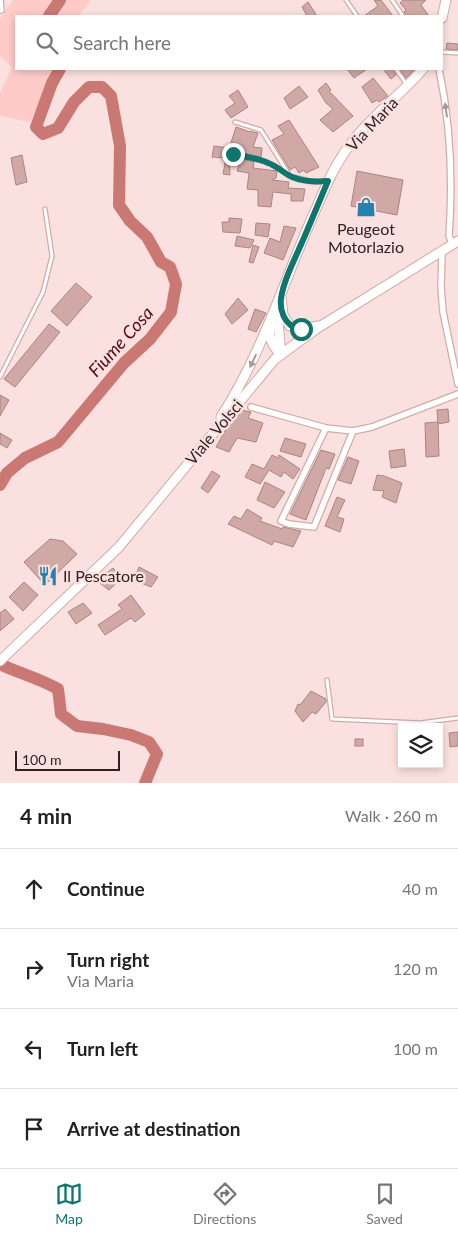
<!DOCTYPE html>
<html lang="en">
<head>
<meta charset="utf-8">
<style>
	body { margin:0; font-family:Lato,sans-serif; background:#f2f2f2; color:#222 }
	.controls { position:absolute; right:15px; bottom:15px; display:grid; overflow:hidden; border-radius:0px; box-shadow:0 2px 8px #0003 }
	.controls button { width:45px; height:45px; display:grid; place-items:center; padding:0; border:0; border-bottom:1px solid #e0e0e0; background:#fff; color:#222; font:25px sans-serif }
	.scale { position:absolute; left:15px; bottom:12px; width:105px; box-sizing:border-box; padding-left:5px; border:2px solid #302221; border-top:0; font-size:14px; line-height:18px; white-space:nowrap; color:#302221; -webkit-text-stroke:4px #fae1df; paint-order:stroke }
	.stop { position:absolute; width:15px; height:15px; margin:-11px; border:4px solid #0f766e; border-radius:50%; background:#fff }
	.stop.end { background:#0f766e; border-color:#fff; box-shadow:0 1px 5px #0008 }
	.list { margin:0; padding:0; list-style:none }
	h2 { display:flex; justify-content:space-between; align-items:center; height:65px; margin:0; padding:0 20px; font-size:21px }
	h2 small { font-size:16px; font-weight:400; color:#767676 }
	.list li { display:grid; grid-template-columns:32px 1fr auto; gap:15px; align-items:center; box-sizing:border-box; height:80px; padding:0 20px; border-top:1px solid #e0e0e0 }
	.list b { display:block; font-size:19px; white-space:nowrap }
	.list p { margin:0; font-size:16px; white-space:nowrap; color:#767676 }
	.list em { font-size:16px; font-style:normal; color:#767676 }
	.icon { flex:none; width:28px; height:28px; fill:none; stroke:currentColor; stroke-width:2; stroke-linecap:round; stroke-linejoin:round }
	.map { position:relative; flex:none; width:458px; height:783px; overflow:hidden }
	.search { position:absolute; background:#fff; box-shadow:0 2px 8px #0003; left:15px; right:15px; top:15px; height:55px; display:flex; align-items:center; gap:12px; box-sizing:border-box; padding:0 18px; border-radius:0px; color:#767676; font-size:19px }
	.sheet { height:385px; background:#fff }
	nav { display:flex; justify-content:space-around; align-items:center; box-sizing:border-box; height:70px; border-top:1px solid #e0e0e0; background:#fff; font-size:14px; color:#767676 }
	nav a { display:grid; justify-items:center; gap:2px }
	nav .on { color:#0f766e }
	.map>svg:first-child { display:block }
	.green { fill:#fecbc8 }
	.lines { fill:none; stroke-linecap:round; stroke-linejoin:round }
	.river { stroke:#ca7874; stroke-width:12 }
	.building { fill:#d0a9a6; stroke:#aa8482 }
	.lane-casing { stroke:#d2aba8; stroke-width:5.5 }
	.street-casing { stroke:#d2aba8; stroke-width:8 }
	.secondary-casing { stroke:#d2aba8; stroke-width:11 }
	.lane { stroke:#fff; stroke-width:3 }
	.street { stroke:#fff; stroke-width:5.5 }
	.secondary { stroke:#fff; stroke-width:9 }
	.oneway { fill:#a29c9b }
	.route { stroke:#0f766e; stroke-width:6 }
	.labels { text-anchor:middle; stroke-width:5; stroke-linejoin:round; paint-order:stroke }
	.street-label { font-size:16px; fill:#302221; stroke:#fae1df }
	.poi-label { font-size:16px; fill:#302221; stroke:#fae1df }
	.water-label { font-size:18px; font-style:italic; fill:#570b12; stroke:#fae1df }
</style>
</head>
<body>
<div class="map">
<svg width="458" height="783" viewBox="0 0 458 783">
	<rect width="100%" height="100%" fill="#fae1df"/>
	<path class="green" d="M 13,0 L 91,0 L 79,16 L 16,16 L 16,69 L 55,69 L 30,122 L 0,116 L 0,94 L 12,67 L 0,56 L 0,19 Z"/>
	<g class="lines">
		<g class="river">
			<path d="M 49,16 L 60,0"/>
			<path d="M 0,485 L 7,473 L 25,458 L 58,442 L 124,363 L 150,339 L 171,312 L 176,284 L 170,267 L 161,262 L 147,237 L 130,221 L 119,205 L 120,146 L 111,96 L 102,87 L 89,87 L 74,102 L 58,128 L 43,134 L 36,127 L 52,83 L 60,69"/>
			<path d="M 4,666 C 22,674 41,679 58,689 L 61,714 L 77,726 L 103,729 L 131,735 L 149,742 L 157,754 L 145,783"/>
		</g>
	</g>
	<g class="building">
		<path d="M 374,0 L 381,0 L 393,16 L 364,16 L 378,6 Z"/>
		<path d="M 403,0 L 426,0 L 421,5 L 429,16 L 406,16 L 404,12 L 406,10 L 400,3 Z"/>
		<path d="M 308,2 L 317,16 L 307,16 L 302,7 Z"/>
		<path d="M 447,43 L 458,44 L 458,50 L 446,49 Z"/>
		<path d="M 347,69 L 367,69 L 354,78 Z"/>
		<path d="M 383,69 L 393,69 L 396,75 L 391,79 Z"/>
		<path d="M 400,69 L 415,69 L 406,78 Z"/>
		<path d="M 373,78 L 388,96 L 379,102 L 377,100 L 372,103 L 362,87 Z"/>
		<path d="M 326,83 L 331,90 L 329,91 L 353,116 L 333,132 L 320,120 L 333,109 L 326,103 L 318,90 Z"/>
		<path d="M 299,86 L 308,97 L 290,109 L 284,98 Z"/>
		<path d="M 238,90 L 248,107 L 231,118 L 225,110 L 235,103 L 229,96 Z"/>
		<path d="M 289,120 L 319,167 L 306,173 L 304,170 L 299,173 L 295,167 L 290,170 L 272,140 L 284,134 L 278,126 Z"/>
		<path d="M 236,127 L 250,132 L 250,131 L 258,133 L 253,147 L 262,148 L 261,157 L 234,151 L 229,152 L 230,175 L 223,174 L 226,158 L 212,157 L 214,146 L 229,148 L 229,149 Z"/>
		<path d="M 22,155 L 27,182 L 16,185 L 11,158 Z"/>
		<path d="M 241,159 L 254,162 L 253,168 L 277,171 L 276,178 L 272,180 L 289,182 L 288,188 L 305,189 L 303,201 L 291,201 L 291,194 L 273,192 L 271,207 L 258,206 L 258,190 L 247,189 L 249,173 L 237,171 Z"/>
		<path d="M 357,171 L 403,180 L 397,215 L 351,206 Z"/>
		<path d="M 229,218 L 242,219 L 240,233 L 223,232 L 222,222 L 229,222 Z"/>
		<path d="M 256,223 L 270,224 L 268,237 L 255,235 Z"/>
		<path d="M 284,226 L 296,228 L 283,260 L 264,253 L 270,238 L 280,242 Z"/>
		<path d="M 237,236 L 254,240 L 250,248 L 235,246 Z"/>
		<path d="M 253,245 L 259,247 L 253,263 L 249,262 Z"/>
		<path d="M 76,283 L 92,297 L 67,326 L 51,311 Z"/>
		<path d="M 238,298 L 248,310 L 232,324 L 225,314 Z"/>
		<path d="M 255,309 L 266,313 L 256,332 L 248,329 Z"/>
		<path d="M 49,324 L 60,332 L 15,387 L 4,379 Z"/>
		<path d="M 0,395 L 9,400 L 0,416 Z"/>
		<path d="M 448,409 L 449,422 L 438,424 L 437,410 Z"/>
		<path d="M 241,410 L 251,412 L 248,418 L 263,423 L 256,442 L 237,438 L 229,452 L 216,447 L 229,424 L 237,414 L 239,415 Z"/>
		<path d="M 438,422 L 439,456 L 426,457 L 425,423 Z"/>
		<path d="M 0,433 L 12,440 L 7,448 L 0,444 Z"/>
		<path d="M 285,438 L 306,444 L 301,457 L 280,451 Z"/>
		<path d="M 404,449 L 406,466 L 391,468 L 389,451 Z"/>
		<path d="M 321,450 L 335,454 L 329,469 L 326,468 L 306,520 L 290,514 Z"/>
		<path d="M 272,455 L 278,458 L 279,455 L 300,469 L 293,479 L 284,472 L 281,477 L 269,470 L 260,484 L 245,477 L 252,464 L 264,469 Z"/>
		<path d="M 348,457 L 359,461 L 351,484 L 338,480 Z"/>
		<path d="M 212,471 L 220,476 L 208,493 L 201,488 Z"/>
		<path d="M 377,475 L 384,476 L 402,483 L 396,503 L 382,497 L 384,491 L 373,490 Z"/>
		<path d="M 265,482 L 285,492 L 274,508 L 257,500 Z"/>
		<path d="M 337,497 L 345,500 L 337,517 L 344,519 L 340,532 L 325,526 Z"/>
		<path d="M 247,509 L 262,518 L 260,521 L 282,529 L 283,527 L 301,531 L 293,547 L 274,541 L 272,545 L 228,524 L 234,516 L 241,519 Z"/>
		<path d="M 50,539 L 63,541 L 77,554 L 45,585 L 24,562 Z"/>
		<path d="M 139,567 L 158,577 L 151,587 L 134,580 Z"/>
		<path d="M 113,568 L 122,578 L 109,590 L 97,581 Z"/>
		<path d="M 24,582 L 38,595 L 23,611 L 9,597 Z"/>
		<path d="M 131,595 L 145,614 L 135,622 L 131,618 L 105,635 L 98,625 L 122,609 L 118,605 Z"/>
		<path d="M 83,603 L 92,613 L 76,624 L 68,612 Z"/>
		<path d="M 5,609 L 14,619 L 0,631 L 0,613 Z"/>
		<path d="M 311,691 L 326,699 L 326,702 L 316,714 L 312,712 L 303,722 L 295,711 L 298,704 L 300,705 Z"/>
		<path d="M 458,732 L 458,746 L 450,747 L 449,733 Z"/>
		<rect x="355" y="739" width="8" height="7"/>
	</g>
	<g class="lines">
		<defs>
			<g id="lane">
				<path d="M 346,0 L 357,16"/>
				<path d="M 392,0 L 403,16"/>
				<path d="M 442,52 L 458,53"/>
				<path d="M 396,69 L 407,85"/>
				<path d="M 235,122 L 261,130 L 290,176 L 315,182 L 326,181"/>
				<path d="M 233,154 L 267,162 L 284,171"/>
				<path d="M 0,377 L 43,292 L 52,256 L 45,209"/>
				<path d="M 327,680 L 332,719 L 420,723 L 458,718"/>
			</g>
			<g id="street">
				<path d="M 0,0 L 1,10"/>
				<path d="M 439,69 C 451,125 453,179 449,236 L 453,245"/>
				<path d="M 442,252 L 441,287 L 443,312 L 458,384"/>
				<path d="M 251,407 L 326,428 L 353,431 L 372,427 L 458,394"/>
				<path d="M 326,428 L 281,521 L 289,524 L 314,527 L 353,431"/>
			</g>
			<g id="secondary">
				<path d="M 442,18 L 446,0"/>
				<path d="M 281,297 L 283,315 L 290,326 L 301,329 L 318,326"/>
				<path d="M 279,307 L 278,321 L 281,355"/>
				<path d="M 270,326 C 268,339 273,346 281,355"/>
				<path d="M 221,417 C 260,356 280,293 308,227 C 320,201 330,172 347,149 C 368,118 399,97 423,69"/>
				<path d="M 0,661 L 119,547 L 275,359 L 316,329 L 458,241"/>
			</g>
		</defs>
		<use href="#lane" class="lane-casing"/>
		<use href="#street" class="street-casing"/>
		<use href="#secondary" class="secondary-casing"/>
		<use href="#lane" class="lane"/>
		<use href="#street" class="street"/>
		<use href="#secondary" class="secondary"/>
	</g>
	<defs><path id="oneway-solid" d="M-6-.8H1V-3.2L6.5 0L1 3.2V.8H-6Z" transform="scale(1.25)"/></defs>
	<g class="oneway">
		<use href="#oneway-solid" transform="translate(446 110) rotate(-98)"/>
		<use href="#oneway-solid" transform="translate(253 361) rotate(116)"/>
	</g>
	<g class="lines">
		<path class="route" d="M 233,154 C 245,157 258,158 268,163 C 277,166 285,174 292,177 C 304,182 316,182 328,181 C 318,204 309,227 299,249 C 293,263 285,278 282,293 C 278,309 284,327 301,329"/>
	</g>
	<defs>
		<symbol id="shop-bare" viewBox="-9 -9 18 18"><path d="M-5-2.5h2.3a2.7 3.5 0 0 1 5.4 0H5L5.5 6h-11ZM-1.5-2.5h3a1.5 2.3 0 0 0-3 0Z" fill="#2283ae" stroke="#fae1df" stroke-width="2.5" paint-order="stroke"/></symbol>
		<symbol id="restaurant-bare" viewBox="-9 -9 18 18"><path d="M-5-6h1v4h1v-4h1v4h1v-4h1v5L-1.5 .5V6h-2V.5L-5-1ZM5-6V6H3V1.5H1.5Q1.5-4 5-6Z" fill="#2283ae" stroke="#fae1df" stroke-width="2.5" paint-order="stroke"/></symbol>
	</defs>
	<g fill-rule="evenodd">
		<use href="#shop-bare" x="352" y="193" width="28" height="28"/>
		<use href="#restaurant-bare" x="34" y="562" width="28" height="28"/>
	</g>
	<g class="labels">
		<g class="street-label">
			<text transform="translate(372 124) rotate(-47)" y="6">Via Maria</text>
			<text transform="translate(214 432) rotate(-50)" y="6">Viale Volsci</text>
		</g>
		<g class="poi-label">
			<text x="366" y="235">Peugeot<tspan x="366" dy="18">Motorlazio</tspan></text>
			<text x="63" y="582" text-anchor="start">Il Pescatore</text>
		</g>
		<g class="water-label">
			<text transform="translate(121 342) rotate(-48)" y="6">Fiume Cosa</text>
		</g>
	</g>
</svg>
<div class="controls">
<button><svg class="icon" aria-label="layers" viewBox="0 0 24 24"><path d="M12 4l9 5-9 5-9-5zM3 14l9 5 9-5"/></svg></button>
</div>
<div class="scale">100 m</div>
<div class="stop" style="left:301px;top:329px"></div>
<div class="stop end" style="left:233px;top:154px"></div>
<div class="search"><svg class="icon" aria-label="search" viewBox="0 0 24 24"><circle cx="10" cy="10" r="6"/><path d="M15 15l6 6"/></svg>Search here</div>
</div>
<section class="sheet">
<h2>4 min<small>Walk · 260 m</small></h2>
<ul class="list">
<li><svg class="icon" aria-label="ahead" viewBox="0 0 24 24"><path d="M12 20V5M6 11l6-6 6 6"/></svg><div><b>Continue</b></div><em>40 m</em></li>
<li><svg class="icon" aria-label="right" viewBox="0 0 24 24"><path d="M7 20v-9h11M14 6l5 5-5 5"/></svg><div><b>Turn right</b><p>Via Maria</p></div><em>120 m</em></li>
<li><svg class="icon" aria-label="left" viewBox="0 0 24 24"><path d="M17 20v-9H6M10 6l-5 5 5 5"/></svg><div><b>Turn left</b></div><em>100 m</em></li>
<li><svg class="icon" aria-label="arrive" viewBox="0 0 24 24"><path d="M6 21V4h12l-3 4 3 4H6"/></svg><div><b>Arrive at destination</b></div></li>
</ul>
</section>
<nav>
<a class="on"><svg class="icon" aria-label="map" viewBox="0 0 24 24"><path d="M3 6l6-2 6 2 6-2v14l-6 2-6-2-6 2zM9 4v14M15 6v14"/></svg>Map</a>
<a><svg class="icon" aria-label="directions" viewBox="0 0 24 24"><path d="M12 3l9 9-9 9-9-9zM9 14v-3h6M13 9l2 2-2 2"/></svg>Directions</a>
<a><svg class="icon" aria-label="saved" viewBox="0 0 24 24"><path d="M7 4h10v16l-5-4-5 4z"/></svg>Saved</a>
</nav>
</body>
</html>
